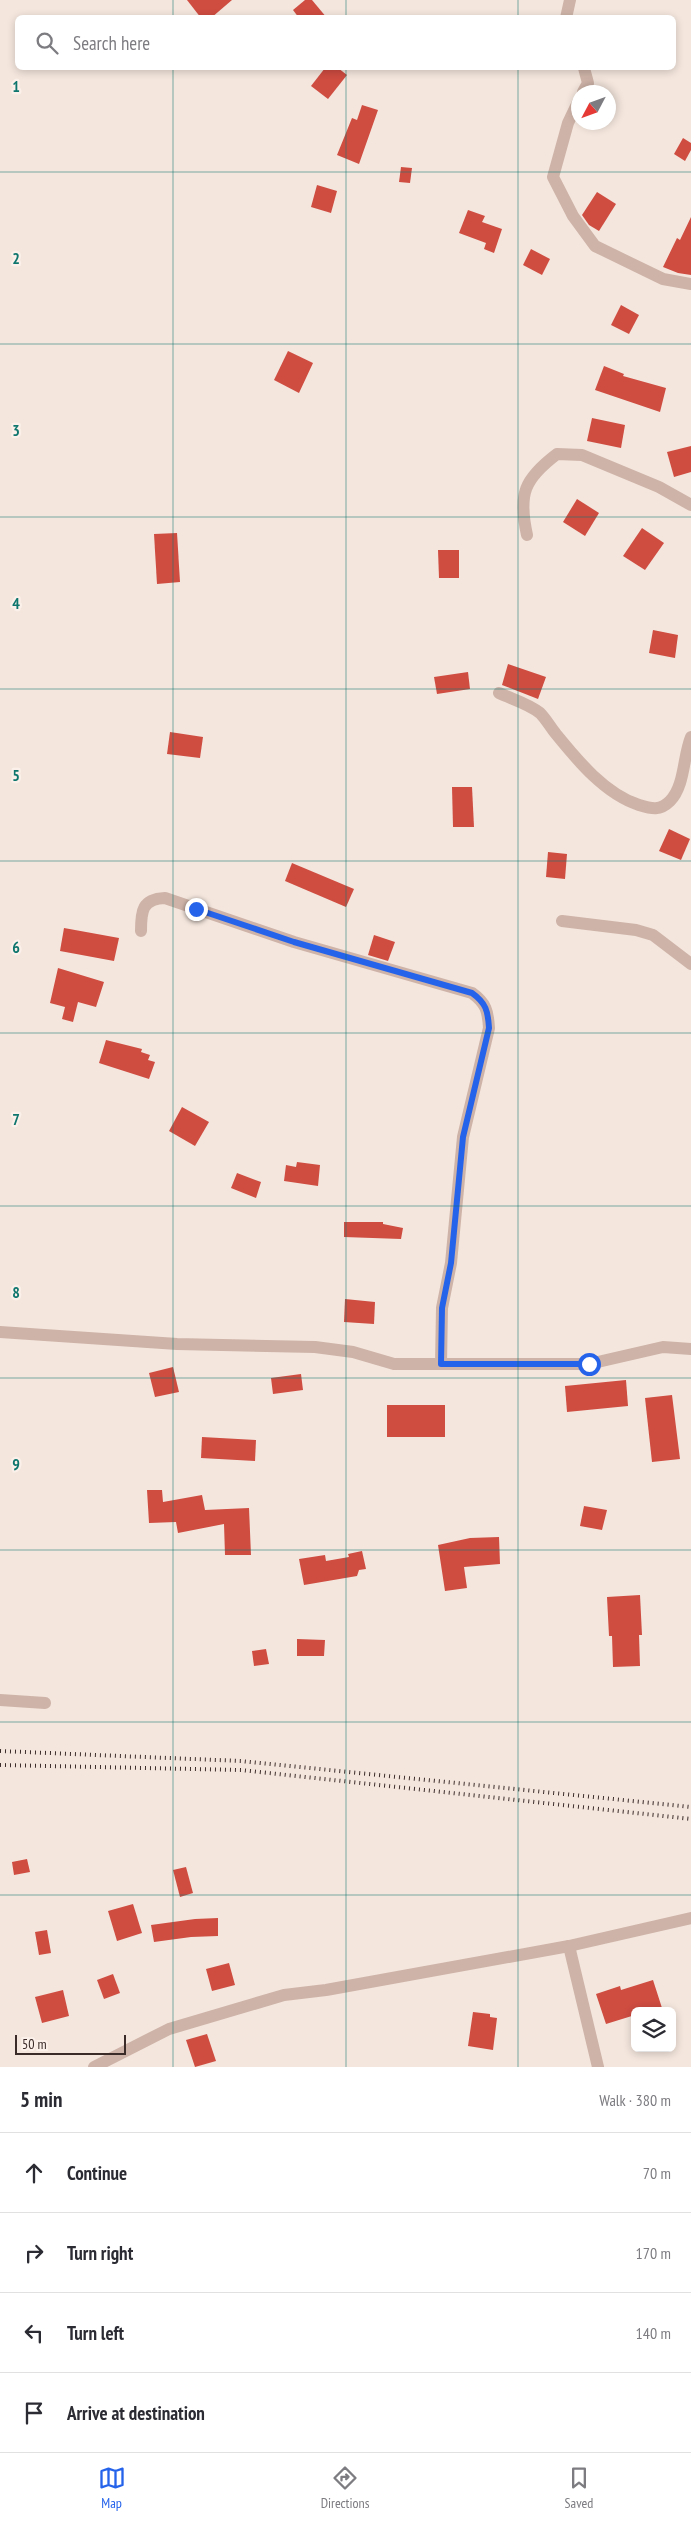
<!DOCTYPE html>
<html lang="en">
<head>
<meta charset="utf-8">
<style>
	body { margin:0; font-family:"PT Sans Narrow",sans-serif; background:#f2f2f3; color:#2b2b33 }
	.controls { position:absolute; right:15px; bottom:15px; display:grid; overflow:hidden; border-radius:8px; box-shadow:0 2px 8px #0003 }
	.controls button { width:45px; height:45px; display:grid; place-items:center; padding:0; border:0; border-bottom:1px solid #e1e1e2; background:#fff; color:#2b2b33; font:25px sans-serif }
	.compass { position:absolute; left:571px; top:85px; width:45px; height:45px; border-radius:50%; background:#fff; box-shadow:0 2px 8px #0003; rotate:229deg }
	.scale { position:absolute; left:15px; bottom:12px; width:111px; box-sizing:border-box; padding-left:5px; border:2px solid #3a2b29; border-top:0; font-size:14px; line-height:18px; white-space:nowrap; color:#3a2b29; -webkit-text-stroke:4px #fbf1ea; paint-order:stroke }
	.stop { position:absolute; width:15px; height:15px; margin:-11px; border:4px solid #2563eb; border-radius:50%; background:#fff }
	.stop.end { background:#2563eb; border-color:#fff; box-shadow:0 1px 5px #0008 }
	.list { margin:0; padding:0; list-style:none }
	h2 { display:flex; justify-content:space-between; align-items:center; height:65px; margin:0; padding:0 20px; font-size:21px }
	h2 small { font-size:16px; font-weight:400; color:#7c7c81 }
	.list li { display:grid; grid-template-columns:32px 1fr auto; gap:15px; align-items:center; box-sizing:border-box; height:80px; padding:0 20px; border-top:1px solid #e1e1e2 }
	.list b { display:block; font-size:19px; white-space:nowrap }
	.list em { font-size:16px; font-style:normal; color:#7c7c81 }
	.icon { flex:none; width:28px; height:28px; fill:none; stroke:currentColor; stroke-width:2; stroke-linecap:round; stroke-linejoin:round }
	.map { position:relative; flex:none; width:691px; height:2067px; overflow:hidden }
	.search { position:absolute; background:#fff; box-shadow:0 2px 8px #0003; left:15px; right:15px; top:15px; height:55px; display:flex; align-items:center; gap:12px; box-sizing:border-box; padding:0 18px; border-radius:8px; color:#7c7c81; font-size:19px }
	.sheet { height:385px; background:#fff }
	nav { display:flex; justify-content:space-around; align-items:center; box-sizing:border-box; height:70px; border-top:1px solid #e1e1e2; background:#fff; font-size:14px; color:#7c7c81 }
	nav a { display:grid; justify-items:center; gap:2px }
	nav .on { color:#2563eb }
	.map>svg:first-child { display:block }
	.building { fill:#cf4c41 }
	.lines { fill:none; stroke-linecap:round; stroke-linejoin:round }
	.minor { stroke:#ceb3a8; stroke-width:12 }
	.rail { stroke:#3a2b29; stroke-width:4; stroke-dasharray:1 4; stroke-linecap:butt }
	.route { stroke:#2563eb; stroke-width:6 }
	.grid { fill:none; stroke:#0f766e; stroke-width:1; stroke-opacity:0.55 }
	.grid-label { font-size:16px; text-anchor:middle; font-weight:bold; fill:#0f766e; stroke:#fbf1ea; stroke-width:4.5; stroke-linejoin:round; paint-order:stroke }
</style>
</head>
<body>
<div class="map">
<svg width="691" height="2067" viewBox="0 0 691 2067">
	<rect width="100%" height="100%" fill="#f4e6dd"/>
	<g class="building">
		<path d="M 187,0 L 232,0 L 211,18 L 201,18 Z"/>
		<path d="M 305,0 L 312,0 L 327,18 L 299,18 L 293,10 Z"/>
		<path d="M 325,68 L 338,68 L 347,75 L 328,99 L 311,86 Z"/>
		<path d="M 362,105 L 378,110 L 359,164 L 337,155 L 352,118 L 357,120 Z"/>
		<path d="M 683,138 L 691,143 L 691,150 L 685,161 L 674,154 Z"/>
		<path d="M 401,167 L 412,168 L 410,183 L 399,182 Z"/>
		<path d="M 317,185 L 337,191 L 331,213 L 311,207 Z"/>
		<path d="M 597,192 L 616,204 L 599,231 L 589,225 L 582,215 Z"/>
		<path d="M 468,210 L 485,216 L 482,222 L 502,229 L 494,253 L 484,249 L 486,243 L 459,233 Z"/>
		<path d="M 691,217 L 691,275 L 678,273 L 663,267 L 677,238 L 680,240 Z"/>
		<path d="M 531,249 L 550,259 L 542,275 L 523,265 Z"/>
		<path d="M 621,305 L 639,315 L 629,334 L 611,325 Z"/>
		<path d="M 288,351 L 313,363 L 299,393 L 274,380 Z"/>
		<path d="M 604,366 L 624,374 L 623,376 L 666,388 L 660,412 L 595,390 Z"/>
		<path d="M 592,418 L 625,425 L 621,448 L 587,441 Z"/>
		<path d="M 691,446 L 691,472 L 674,477 L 667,452 Z"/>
		<path d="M 577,499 L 599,513 L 585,536 L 563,522 Z"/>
		<path d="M 642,528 L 664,543 L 645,570 L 623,556 Z"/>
		<path d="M 177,533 L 180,582 L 157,584 L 154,534 Z"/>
		<path d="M 438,550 L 459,550 L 459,578 L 439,578 Z"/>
		<path d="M 653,630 L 678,635 L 675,658 L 649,653 Z"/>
		<path d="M 508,664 L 546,677 L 538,699 L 502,685 Z"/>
		<path d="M 468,672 L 470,689 L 437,694 L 434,677 Z"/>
		<path d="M 170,732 L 203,737 L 200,758 L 167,754 Z"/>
		<path d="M 452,787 L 472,787 L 474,827 L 453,827 Z"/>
		<path d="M 669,829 L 690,839 L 681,860 L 659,851 Z"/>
		<path d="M 548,852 L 567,854 L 565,879 L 546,877 Z"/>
		<path d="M 292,863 L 354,889 L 346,907 L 285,881 Z"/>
		<path d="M 64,928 L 119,938 L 114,961 L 60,951 Z"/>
		<path d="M 374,935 L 395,942 L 388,961 L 368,955 Z"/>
		<path d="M 58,968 L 104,982 L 96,1007 L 78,1002 L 73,1022 L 62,1019 L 65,1007 L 50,1003 Z"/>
		<path d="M 106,1040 L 142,1049 L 141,1052 L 150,1055 L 148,1060 L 155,1062 L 149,1079 L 99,1063 Z"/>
		<path d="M 182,1107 L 209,1122 L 195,1146 L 169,1131 Z"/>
		<path d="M 297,1162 L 320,1165 L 318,1186 L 284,1181 L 286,1165 L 296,1167 Z"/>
		<path d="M 237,1173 L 261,1182 L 256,1198 L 231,1188 Z"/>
		<path d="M 344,1222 L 383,1222 L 383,1224 L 403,1228 L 401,1239 L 344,1237 Z"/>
		<path d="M 345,1299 L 375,1302 L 374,1324 L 344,1322 Z"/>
		<path d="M 173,1367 L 179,1392 L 155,1397 L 149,1373 Z"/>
		<path d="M 301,1374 L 303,1390 L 273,1394 L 271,1378 Z"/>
		<path d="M 626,1380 L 628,1406 L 567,1412 L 565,1386 Z"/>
		<path d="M 672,1395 L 680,1459 L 652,1462 L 645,1398 Z"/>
		<rect x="387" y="1405" width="58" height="32"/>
		<path d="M 202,1437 L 256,1440 L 255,1461 L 201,1458 Z"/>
		<path d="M 147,1490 L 162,1490 L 163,1502 L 202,1495 L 205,1510 L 249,1508 L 251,1555 L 225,1555 L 224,1524 L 178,1533 L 176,1522 L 149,1523 Z"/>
		<path d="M 584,1506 L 607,1510 L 602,1530 L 580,1526 Z"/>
		<path d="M 499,1537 L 500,1564 L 464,1567 L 467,1588 L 445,1591 L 438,1545 L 470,1538 Z"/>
		<path d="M 362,1551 L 366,1569 L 359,1570 L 357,1576 L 304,1585 L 299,1559 L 325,1555 L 326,1561 L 349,1557 L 348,1554 Z"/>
		<path d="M 640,1595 L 642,1635 L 639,1635 L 640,1666 L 613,1667 L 612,1636 L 609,1636 L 607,1597 Z"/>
		<path d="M 297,1639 L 325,1640 L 324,1656 L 297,1656 Z"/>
		<path d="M 266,1649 L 269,1664 L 254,1666 L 252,1651 Z"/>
		<path d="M 27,1859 L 30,1872 L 14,1875 L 12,1862 Z"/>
		<path d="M 186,1867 L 193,1893 L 180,1897 L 173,1870 Z"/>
		<path d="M 133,1904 L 142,1933 L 117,1941 L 108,1911 Z"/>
		<path d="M 218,1918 L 218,1936 L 191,1937 L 154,1942 L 151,1925 L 195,1919 Z"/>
		<path d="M 47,1930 L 51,1953 L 39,1955 L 35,1932 Z"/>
		<path d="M 229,1963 L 235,1985 L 212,1991 L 206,1969 Z"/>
		<path d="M 113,1974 L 120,1993 L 104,1999 L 97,1980 Z"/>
		<path d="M 653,1980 L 662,2008 L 635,2011 L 635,2015 L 606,2024 L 596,1994 L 620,1986 L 621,1990 Z"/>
		<path d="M 63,1990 L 69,2016 L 42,2023 L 35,1997 Z"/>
		<path d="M 473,2012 L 490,2014 L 490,2017 L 497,2018 L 493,2050 L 468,2046 Z"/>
		<path d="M 207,2034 L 216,2061 L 195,2067 L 186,2040 Z"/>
	</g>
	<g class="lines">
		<g class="minor">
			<path d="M 566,18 L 570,0"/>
			<path d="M 583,92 L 588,83 L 584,68"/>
			<path d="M 578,102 L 568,123 L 553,177 L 573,216 L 595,246 L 663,279 L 691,284"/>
			<path d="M 527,535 C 518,494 524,479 557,454 L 582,455 L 659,487 L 691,505"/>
			<path d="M 499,693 C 512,699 529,704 540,713 C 546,719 551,728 556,734 C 578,761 605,794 639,805 C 652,809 660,811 670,801 C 685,786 683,756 691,737"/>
			<path d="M 562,921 L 636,930 L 653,935 L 691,964"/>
			<path d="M 141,931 C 141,911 142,899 165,898 L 294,942 L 472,993 C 486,1003 488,1011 489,1028 L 463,1137 L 451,1263 L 442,1308 L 441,1364"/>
			<path d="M 0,1332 L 177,1344 L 315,1347 L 353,1352 L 394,1364 L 589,1364 L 663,1347 L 691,1349"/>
			<path d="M 0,1700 L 45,1703"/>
			<path d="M 569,1946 L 598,2067"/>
			<path d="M 94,2067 L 169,2029 L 284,1995 L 326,1990 L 569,1946 L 691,1918"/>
		</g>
		<g class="rail">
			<path d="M 0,1751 L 241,1761 L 691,1807"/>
			<path d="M 0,1765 L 241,1770 L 691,1819"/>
		</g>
	</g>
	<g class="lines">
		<path class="route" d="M 196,909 L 294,942 L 472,993 C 486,1003 488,1011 489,1028 L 463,1137 L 451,1263 L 442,1308 L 441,1364 L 589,1364"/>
	</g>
	<path class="grid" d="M 173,0 L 173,18M 346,0 L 346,18M 518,0 L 518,18M 173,68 L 173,2067M 346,68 L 346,2067M 518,68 L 518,2067M 0,172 L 691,172M 0,344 L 691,344M 0,517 L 691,517M 0,689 L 691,689M 0,861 L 691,861M 0,1033 L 691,1033M 0,1206 L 691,1206M 0,1378 L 691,1378M 0,1550 L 691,1550M 0,1722 L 691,1722M 0,1895 L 691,1895"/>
	<g class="grid-label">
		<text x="16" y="92">1</text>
		<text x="16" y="264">2</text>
		<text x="16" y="436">3</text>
		<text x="16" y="609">4</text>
		<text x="16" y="781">5</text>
		<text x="16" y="953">6</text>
		<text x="16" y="1125">7</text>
		<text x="16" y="1298">8</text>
		<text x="16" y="1470">9</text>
	</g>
</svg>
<div class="controls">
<button><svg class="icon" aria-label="layers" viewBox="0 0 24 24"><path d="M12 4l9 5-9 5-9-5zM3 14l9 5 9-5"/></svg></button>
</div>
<svg class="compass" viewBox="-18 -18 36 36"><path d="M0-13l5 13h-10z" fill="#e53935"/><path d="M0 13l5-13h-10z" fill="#7c7c81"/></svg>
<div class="scale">50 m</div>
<div class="stop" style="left:589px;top:1364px"></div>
<div class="stop end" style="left:196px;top:909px"></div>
<div class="search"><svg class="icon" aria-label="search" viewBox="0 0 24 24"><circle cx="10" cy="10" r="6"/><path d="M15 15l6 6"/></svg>Search here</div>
</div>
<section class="sheet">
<h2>5 min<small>Walk · 380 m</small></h2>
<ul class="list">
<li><svg class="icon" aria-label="ahead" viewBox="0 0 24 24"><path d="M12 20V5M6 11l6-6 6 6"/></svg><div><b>Continue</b></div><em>70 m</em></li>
<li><svg class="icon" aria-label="right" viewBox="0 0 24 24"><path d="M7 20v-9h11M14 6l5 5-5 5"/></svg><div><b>Turn right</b></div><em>170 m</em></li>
<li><svg class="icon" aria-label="left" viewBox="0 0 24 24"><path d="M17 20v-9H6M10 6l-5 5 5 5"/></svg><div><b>Turn left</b></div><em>140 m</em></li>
<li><svg class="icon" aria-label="arrive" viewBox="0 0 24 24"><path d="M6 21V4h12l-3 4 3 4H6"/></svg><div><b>Arrive at destination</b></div></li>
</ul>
</section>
<nav>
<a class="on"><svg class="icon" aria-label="map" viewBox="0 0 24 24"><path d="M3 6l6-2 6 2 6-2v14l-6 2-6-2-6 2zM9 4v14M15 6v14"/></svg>Map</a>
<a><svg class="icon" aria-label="directions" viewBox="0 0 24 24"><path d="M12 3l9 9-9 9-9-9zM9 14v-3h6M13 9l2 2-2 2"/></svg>Directions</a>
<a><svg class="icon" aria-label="saved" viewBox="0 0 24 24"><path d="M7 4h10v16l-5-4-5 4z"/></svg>Saved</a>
</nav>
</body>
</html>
